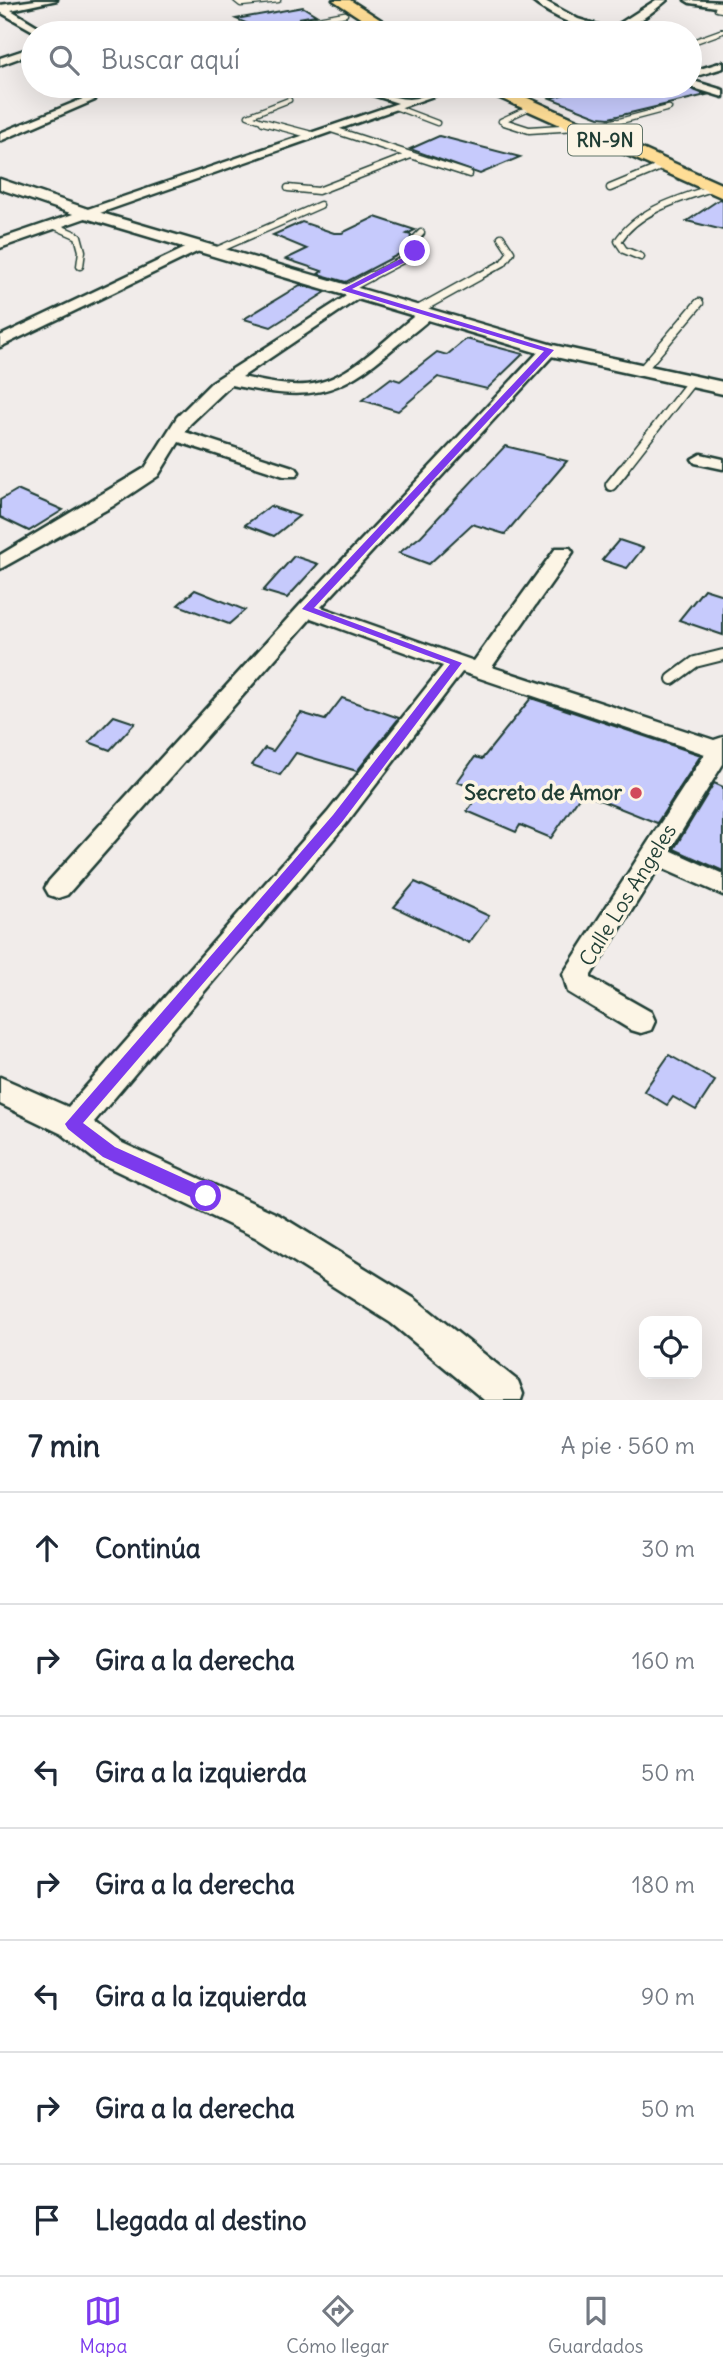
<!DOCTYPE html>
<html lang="es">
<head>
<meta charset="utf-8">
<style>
	body { margin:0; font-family:Delius,sans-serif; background:#f6f6f7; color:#1f2937 }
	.controls { position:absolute; right:21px; bottom:21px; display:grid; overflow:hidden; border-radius:14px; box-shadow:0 7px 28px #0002 }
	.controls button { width:63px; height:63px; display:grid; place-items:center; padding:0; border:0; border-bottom:2px solid #e0e1e3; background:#fff; color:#1f2937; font:35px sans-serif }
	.stop { position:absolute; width:21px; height:21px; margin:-16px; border:5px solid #7c3aed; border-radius:50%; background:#fff }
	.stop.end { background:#7c3aed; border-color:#fff; box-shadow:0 2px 7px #0008 }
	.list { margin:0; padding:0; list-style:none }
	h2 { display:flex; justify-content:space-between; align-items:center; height:91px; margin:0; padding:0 28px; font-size:30px }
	h2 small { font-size:23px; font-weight:400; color:#747a83 }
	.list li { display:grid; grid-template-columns:46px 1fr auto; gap:21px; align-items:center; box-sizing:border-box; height:112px; padding:0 28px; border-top:2px solid #e0e1e3 }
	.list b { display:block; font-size:26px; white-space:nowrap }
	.list em { font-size:23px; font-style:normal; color:#747a83 }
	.icon { flex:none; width:38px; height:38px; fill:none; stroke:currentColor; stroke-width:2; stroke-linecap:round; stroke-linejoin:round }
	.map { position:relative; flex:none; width:723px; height:1400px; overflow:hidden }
	.search { position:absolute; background:#fff; box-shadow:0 7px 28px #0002; left:21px; right:21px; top:21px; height:77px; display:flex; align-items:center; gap:18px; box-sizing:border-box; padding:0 24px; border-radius:38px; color:#747a83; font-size:26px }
	.sheet { height:875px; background:#fff }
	nav { display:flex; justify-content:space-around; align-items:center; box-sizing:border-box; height:98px; border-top:2px solid #e0e1e3; background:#fff; font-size:19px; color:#747a83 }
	nav a { display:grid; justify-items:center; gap:4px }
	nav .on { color:#7c3aed }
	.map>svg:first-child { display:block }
	.building { fill:#c6cafc; stroke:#1f3d34; stroke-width:2 }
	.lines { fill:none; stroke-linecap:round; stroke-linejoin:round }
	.service-far3-casing { stroke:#1f3d34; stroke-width:7 }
	.service-far2-casing { stroke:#1f3d34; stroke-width:9 }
	.service-far1-casing { stroke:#1f3d34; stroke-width:11 }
	.service-casing { stroke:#1f3d34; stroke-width:14 }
	.minor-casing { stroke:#1f3d34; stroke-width:5 }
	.tertiary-casing { stroke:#1f3d34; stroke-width:5 }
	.primary-casing { stroke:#1f3d34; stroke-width:5 }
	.service-far3 { stroke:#fcf5e5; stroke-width:4.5 }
	.service-far2 { stroke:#fcf5e5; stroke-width:6 }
	.service-far1 { stroke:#fcf5e5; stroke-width:8 }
	.service { stroke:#fcf5e5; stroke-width:10 }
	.minor { fill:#fcf5e5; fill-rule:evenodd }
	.tertiary { fill:#fcf5e5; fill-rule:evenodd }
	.primary { fill:#fedd96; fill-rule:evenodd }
	.route { fill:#7c3aed }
	.poi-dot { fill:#d1495b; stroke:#fcf5e5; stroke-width:2.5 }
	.labels { text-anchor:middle; stroke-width:7; stroke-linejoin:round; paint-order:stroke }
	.shield { fill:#fcf5e5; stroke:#617469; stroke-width:2 }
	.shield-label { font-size:19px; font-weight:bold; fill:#1f3d34 }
	.poi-label { font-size:21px; font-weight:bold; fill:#1f3d34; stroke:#fcf5e5; text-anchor:end }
	.street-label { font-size:21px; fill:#1f3d34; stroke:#fcf5e5 }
</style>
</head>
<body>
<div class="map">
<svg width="723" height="1400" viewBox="0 0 723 1400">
	<rect width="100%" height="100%" fill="#f1ecea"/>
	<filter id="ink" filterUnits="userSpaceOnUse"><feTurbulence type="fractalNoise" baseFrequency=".0143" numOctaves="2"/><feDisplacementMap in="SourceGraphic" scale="14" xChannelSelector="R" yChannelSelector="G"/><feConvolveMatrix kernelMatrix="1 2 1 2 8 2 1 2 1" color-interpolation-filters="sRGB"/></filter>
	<g filter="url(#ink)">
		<g class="building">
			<path d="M 303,7 L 316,15 L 299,18 L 297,22 L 300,26 L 331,24 L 287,33 L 270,33 L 236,19 Z"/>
			<path d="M 596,86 L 684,86 L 706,95 L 609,118 L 599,117 L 550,98 Z"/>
			<path d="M 439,136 L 520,157 L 480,174 L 410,149 Z"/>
			<path d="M 720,199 L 723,200 L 723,230 L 687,221 Z"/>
			<path d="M 375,217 L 415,230 L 407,234 L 411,235 L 409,249 L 346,282 L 318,274 L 322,271 L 286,259 L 307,249 L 273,235 L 302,222 L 334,233 L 342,233 Z"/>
			<path d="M 300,285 L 326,292 L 271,327 L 244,319 Z"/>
			<path d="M 466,339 L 523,354 L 487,389 L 438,377 L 398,411 L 362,400 L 391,378 L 400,381 L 437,352 L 447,355 Z"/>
			<path d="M 505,446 L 567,461 L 505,534 L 472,524 L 429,564 L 399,553 L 421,536 Z"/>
			<path d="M 17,490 L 63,510 L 29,531 L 0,517 L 0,500 Z"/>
			<path d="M 270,506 L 299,516 L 274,536 L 245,525 Z"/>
			<path d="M 619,540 L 643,548 L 627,568 L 602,560 Z"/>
			<path d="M 294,556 L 318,564 L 287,598 L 263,591 Z"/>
			<path d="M 704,589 L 723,595 L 723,635 L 679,620 Z"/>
			<path d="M 195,590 L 245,610 L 229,624 L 178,605 Z"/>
			<path d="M 342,698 L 399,718 L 357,771 L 296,753 L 280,775 L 252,765 L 265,748 L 273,751 L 301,713 L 325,720 Z"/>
			<path d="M 531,698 L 701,755 L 657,823 L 582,793 L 551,838 L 520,825 L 516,832 L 467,811 L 482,791 L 457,782 L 475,757 L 482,759 Z"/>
			<path d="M 114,716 L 135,723 L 110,750 L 89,742 Z"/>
			<path d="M 714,783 L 723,787 L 723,871 L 674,849 Z"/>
			<path d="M 415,882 L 489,916 L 469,943 L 394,907 Z"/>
			<path d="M 669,1055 L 715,1081 L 696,1110 L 673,1097 L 667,1105 L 644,1091 Z"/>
		</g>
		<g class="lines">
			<defs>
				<g id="service-far3">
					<path d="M 236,0 L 241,4 L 278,0"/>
					<path d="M 717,9 L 723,10"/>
					<path d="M 302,22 L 345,14"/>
					<path d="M 548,30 L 560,33"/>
					<path d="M 690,43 L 723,31"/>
					<path d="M 395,107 L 437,123"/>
					<path d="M 270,124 L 248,116 L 289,100"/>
					<path d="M 510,124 L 501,121 L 533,106"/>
					<path d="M 609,124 L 669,108"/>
				</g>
				<g id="service-far2">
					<path d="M 263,122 L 312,135"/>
					<path d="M 504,122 L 529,130 L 577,127"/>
					<path d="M 597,127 L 616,122"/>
					<path d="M 331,129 L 469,174"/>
					<path d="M 288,188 L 318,191 L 411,155"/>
					<path d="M 610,188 L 663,166"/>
					<path d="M 53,225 L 78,236 L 82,251 L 80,266"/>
					<path d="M 215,251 L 320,205"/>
					<path d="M 641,257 L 624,250 L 618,241 C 638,210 679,199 712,188"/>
					<path d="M 368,278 L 410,256 L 415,251 L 415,239 L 421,233"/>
					<path d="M 476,278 L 503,263 L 511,252 L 501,237"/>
				</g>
				<g id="service-far1">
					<path d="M 345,290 L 371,276"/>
					<path d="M 416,311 L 479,276"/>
					<path d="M 642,370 L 699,303"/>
					<path d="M 621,472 L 692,381"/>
				</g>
				<g id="service">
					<path d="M 611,485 L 623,470"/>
					<path d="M 672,679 L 695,662 L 723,655"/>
				</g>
				<g id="minor">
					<path d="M 36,0 L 57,0 L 11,10 L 49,33 L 37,33 L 0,12 L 0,5 Z"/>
					<path d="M 531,0 L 543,0 L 578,19 L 611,29 L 656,0 L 667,0 C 658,8 628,31 617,33 C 595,38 547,14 531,0 Z"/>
					<path d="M 685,0 L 723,2 L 723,8 L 690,3 Z"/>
					<path d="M 33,47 L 33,53 L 0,65 L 0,58 Z"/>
					<path d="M 723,62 L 723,68 L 690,78 L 690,72 Z"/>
					<path d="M 690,80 L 723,90 L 723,97 L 687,86 L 690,86 Z"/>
					<path d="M 345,86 C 368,86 392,99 409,99 C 427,98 442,85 462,86 L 0,248 L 0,239 L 398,103 Z"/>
					<path d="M 85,98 L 95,100 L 0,141 L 0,133 Z"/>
					<path d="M 198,242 L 203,243 L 203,249 L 0,347 L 0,336 Z"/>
					<path d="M 357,289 L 364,293 L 362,296 L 242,377 C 266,382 294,389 318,383 C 357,373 389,334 421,311 L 431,311 L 434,314 C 424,326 408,336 396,346 C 335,399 309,401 231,385 L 190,424 L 185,432 L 296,468 L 299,472 L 296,476 L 284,476 L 179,442 L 158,476 L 113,506 L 0,569 L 0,555 L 145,468 L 177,417 L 212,382 Z"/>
					<path d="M 549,345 L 557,350 L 555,353 L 321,607 L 474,661 L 556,548 L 570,548 L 573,552 L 492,667 L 714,740 L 723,737 L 723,764 L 670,850 L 723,874 L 723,895 L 659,867 L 591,975 L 591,978 L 651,1012 L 655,1021 L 651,1030 L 641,1033 L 631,1030 L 568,992 L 563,974 L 705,754 L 462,672 L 346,824 L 94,1122 L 120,1142 L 279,1215 L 415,1299 L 518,1381 L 523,1394 L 521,1400 L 484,1400 L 391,1323 L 255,1237 L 98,1162 L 62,1134 L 0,1104 L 0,1077 L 68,1107 L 328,812 L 443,666 L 311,618 L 67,895 L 58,898 L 49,895 L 45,888 L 49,881 L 300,605 L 543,347 Z"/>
					<path d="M 701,454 L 723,459 L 723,469 L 695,463 L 692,459 Z"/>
				</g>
				<path id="tertiary" d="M 0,179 L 91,210 L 553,345 L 723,382 L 723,394 L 542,354 L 79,216 L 0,189 Z"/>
				<g id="primary">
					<path d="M 333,0 L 350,0 L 401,33 L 383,33 Z"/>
					<path d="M 480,86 L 501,86 L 723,185 L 723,198 L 482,90 Z"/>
				</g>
			</defs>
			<use href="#service-far3" class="service-far3-casing"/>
			<use href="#service-far2" class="service-far2-casing"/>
			<use href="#service-far1" class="service-far1-casing"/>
			<use href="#service" class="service-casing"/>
			<use href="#minor" class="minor-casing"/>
			<use href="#tertiary" class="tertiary-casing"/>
			<use href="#primary" class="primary-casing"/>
			<use href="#service-far3" class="service-far3"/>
			<use href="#service-far2" class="service-far2"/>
			<use href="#service-far1" class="service-far1"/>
			<use href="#service" class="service"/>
			<use href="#minor" class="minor"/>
			<use href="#tertiary" class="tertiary"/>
			<use href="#primary" class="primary"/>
		</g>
	</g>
	<path class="route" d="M 412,250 L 418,251 L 413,258 L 352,289 L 554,350 L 314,608 L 462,663 L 342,822 L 83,1123 L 115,1147 L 212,1191 L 215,1196 L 212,1201 L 206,1204 L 103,1157 L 68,1129 L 65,1124 L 333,815 L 450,664 L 302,609 L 544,351 L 341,290 L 408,255 Z"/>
	<circle class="poi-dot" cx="636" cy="793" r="7"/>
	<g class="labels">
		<rect class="shield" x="568" y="124.5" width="74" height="31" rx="5"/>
		<g class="shield-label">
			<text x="605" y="147">RN-9N</text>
		</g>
		<g class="poi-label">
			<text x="622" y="800">Secreto de Amor</text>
		</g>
		<g class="street-label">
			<text transform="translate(628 895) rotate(-58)" y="7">Calle Los Angeles</text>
		</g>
	</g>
</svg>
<div class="controls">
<button><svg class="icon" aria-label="locate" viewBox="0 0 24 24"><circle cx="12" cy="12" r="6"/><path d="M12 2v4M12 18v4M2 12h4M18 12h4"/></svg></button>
</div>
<div class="stop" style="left:206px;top:1196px"></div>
<div class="stop end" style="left:415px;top:251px"></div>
<div class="search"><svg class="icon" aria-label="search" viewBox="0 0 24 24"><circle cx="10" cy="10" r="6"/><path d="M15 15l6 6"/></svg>Buscar aquí</div>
</div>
<section class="sheet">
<h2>7 min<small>A pie · 560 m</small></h2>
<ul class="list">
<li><svg class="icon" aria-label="ahead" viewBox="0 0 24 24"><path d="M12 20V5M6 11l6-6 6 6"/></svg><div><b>Continúa</b></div><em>30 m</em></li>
<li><svg class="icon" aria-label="right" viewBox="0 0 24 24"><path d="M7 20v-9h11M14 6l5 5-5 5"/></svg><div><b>Gira a la derecha</b></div><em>160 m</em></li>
<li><svg class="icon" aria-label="left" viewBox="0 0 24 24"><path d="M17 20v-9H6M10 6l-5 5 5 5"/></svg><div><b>Gira a la izquierda</b></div><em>50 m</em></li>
<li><svg class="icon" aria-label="right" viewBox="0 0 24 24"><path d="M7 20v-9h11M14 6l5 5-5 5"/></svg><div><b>Gira a la derecha</b></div><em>180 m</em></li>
<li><svg class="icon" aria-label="left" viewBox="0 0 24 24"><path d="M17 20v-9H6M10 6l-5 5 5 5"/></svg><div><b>Gira a la izquierda</b></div><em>90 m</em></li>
<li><svg class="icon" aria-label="right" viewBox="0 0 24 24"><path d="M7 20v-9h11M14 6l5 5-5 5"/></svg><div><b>Gira a la derecha</b></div><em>50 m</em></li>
<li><svg class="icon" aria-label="arrive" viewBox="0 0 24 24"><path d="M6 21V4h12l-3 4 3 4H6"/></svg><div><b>Llegada al destino</b></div></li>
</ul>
</section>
<nav>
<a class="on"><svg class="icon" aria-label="map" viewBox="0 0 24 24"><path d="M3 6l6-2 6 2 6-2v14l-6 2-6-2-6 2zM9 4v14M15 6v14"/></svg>Mapa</a>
<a><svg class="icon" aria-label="directions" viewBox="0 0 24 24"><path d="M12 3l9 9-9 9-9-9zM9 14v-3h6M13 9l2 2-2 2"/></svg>Cómo llegar</a>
<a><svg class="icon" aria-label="saved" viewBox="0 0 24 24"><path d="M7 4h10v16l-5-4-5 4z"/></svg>Guardados</a>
</nav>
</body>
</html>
